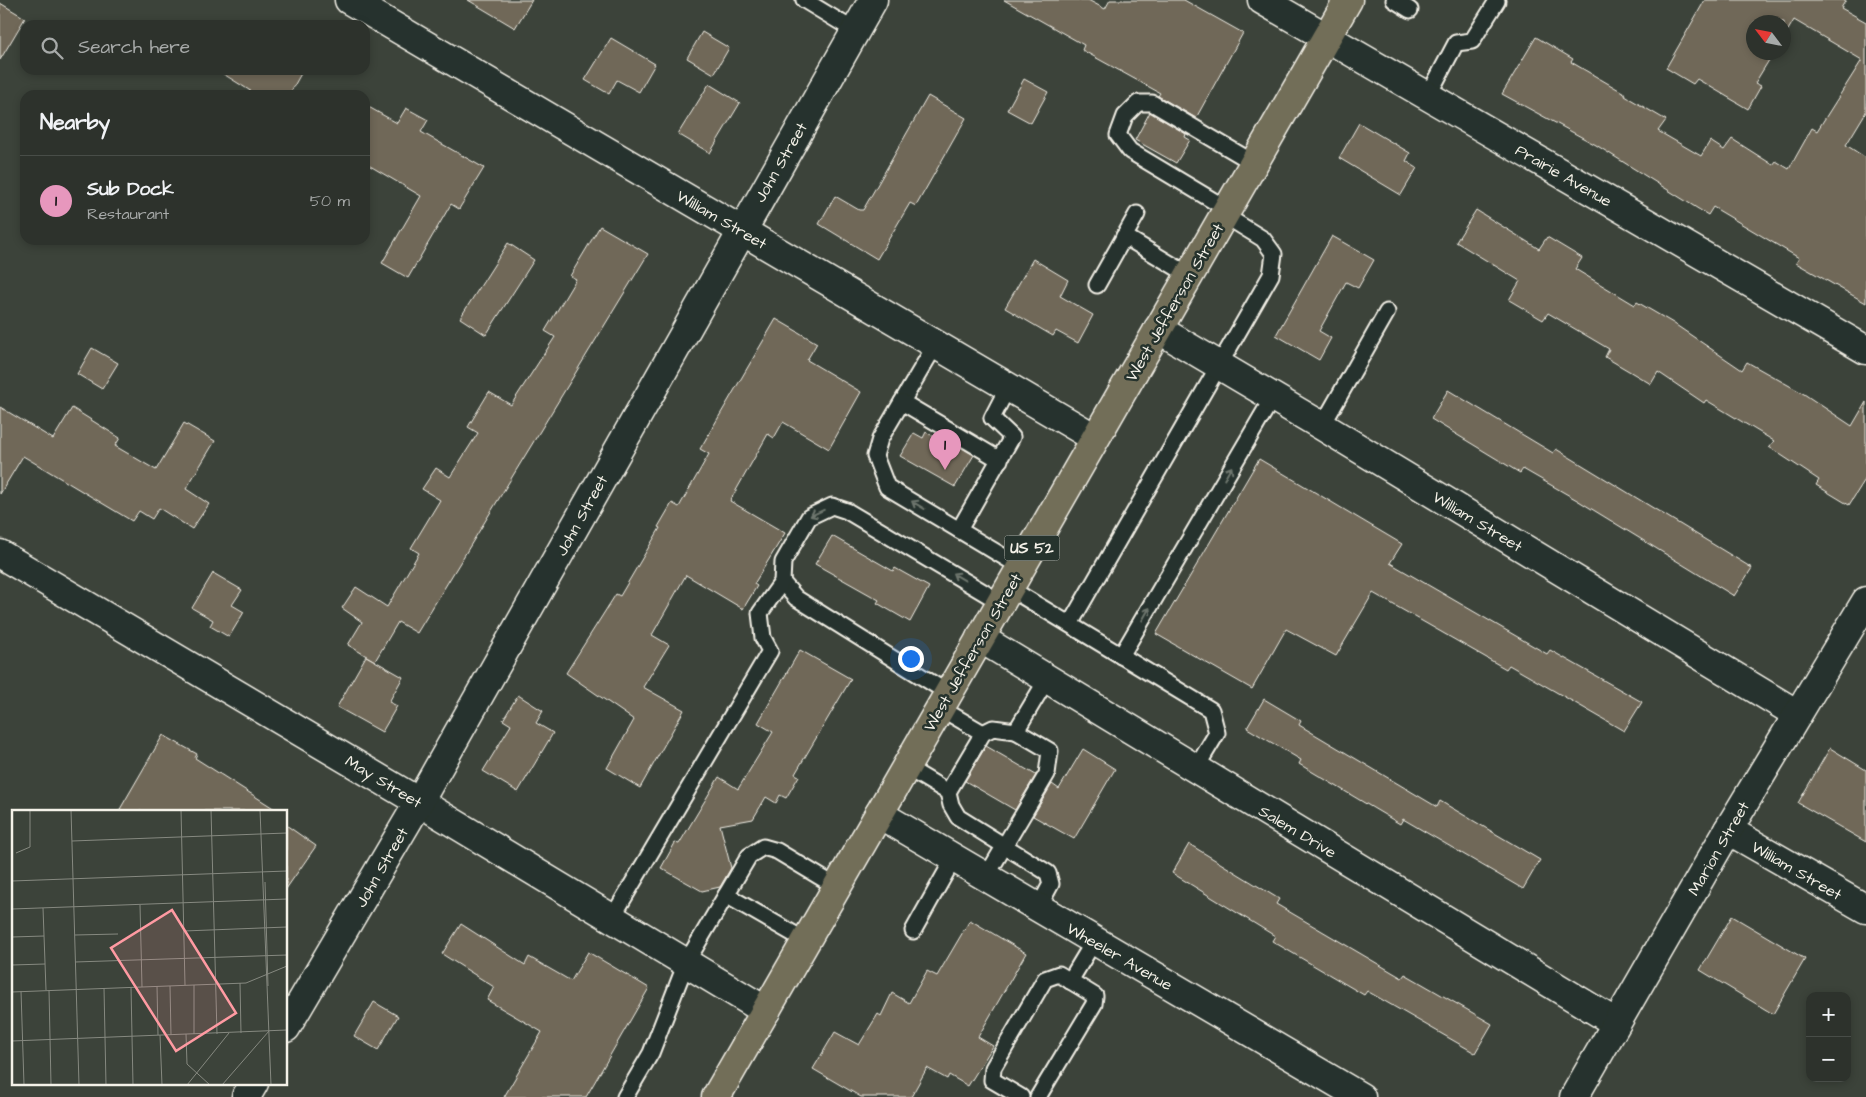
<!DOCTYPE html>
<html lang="en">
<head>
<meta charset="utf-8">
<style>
	body { margin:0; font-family:"Architects Daughter",sans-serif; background:#393e38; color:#f1f3f6 }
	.controls { position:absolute; right:15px; bottom:15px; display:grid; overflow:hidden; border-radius:10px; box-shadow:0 2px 8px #0003 }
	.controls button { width:45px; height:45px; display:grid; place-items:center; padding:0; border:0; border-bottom:1px solid #484d48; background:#2d322c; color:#f1f3f6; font:25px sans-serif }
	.compass { position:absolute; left:1746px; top:15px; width:45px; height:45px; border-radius:50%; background:#2d322c; box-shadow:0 2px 8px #0003; rotate:302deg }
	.you { position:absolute; left:910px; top:658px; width:18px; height:18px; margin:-12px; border:4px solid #fff; border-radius:50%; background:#1a73e8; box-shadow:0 0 0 8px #1a73e833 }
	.badge { display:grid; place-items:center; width:32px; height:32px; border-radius:50%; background:#e797bd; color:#111; font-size:16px; font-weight:700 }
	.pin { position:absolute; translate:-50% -41px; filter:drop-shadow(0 1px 2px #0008) }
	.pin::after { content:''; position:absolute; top:26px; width:18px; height:15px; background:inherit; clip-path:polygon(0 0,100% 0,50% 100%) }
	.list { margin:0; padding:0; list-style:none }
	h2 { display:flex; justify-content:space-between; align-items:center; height:65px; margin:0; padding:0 20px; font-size:21px }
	h2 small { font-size:16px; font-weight:400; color:#a7aaa9 }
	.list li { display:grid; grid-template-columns:32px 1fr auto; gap:15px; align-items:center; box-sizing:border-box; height:90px; padding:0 20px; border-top:1px solid #484d48 }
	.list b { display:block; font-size:19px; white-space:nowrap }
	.list p { margin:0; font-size:16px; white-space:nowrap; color:#a7aaa9 }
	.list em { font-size:16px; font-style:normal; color:#a7aaa9 }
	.icon { flex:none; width:28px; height:28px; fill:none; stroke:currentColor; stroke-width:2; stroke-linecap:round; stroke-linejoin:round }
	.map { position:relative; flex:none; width:1866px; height:1097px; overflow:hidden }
	.search { position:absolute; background:#2d322c; box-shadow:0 2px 8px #0003; left:20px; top:20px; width:350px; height:55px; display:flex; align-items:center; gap:12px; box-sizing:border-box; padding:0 18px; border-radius:15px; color:#a7aaa9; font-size:19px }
	.panel { position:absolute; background:#2d322c; box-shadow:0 2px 8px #0003; left:20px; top:90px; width:350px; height:155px; border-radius:15px }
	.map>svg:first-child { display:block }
	.building { fill:#706859; stroke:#f4f1e8 }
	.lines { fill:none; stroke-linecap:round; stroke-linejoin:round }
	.lane-casing { stroke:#f4f1e8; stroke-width:19 }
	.street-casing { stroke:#f4f1e8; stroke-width:31 }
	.secondary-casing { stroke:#f4f1e8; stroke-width:31 }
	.primary-casing { stroke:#f4f1e8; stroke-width:31 }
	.lane { stroke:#26332d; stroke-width:15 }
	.street { stroke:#26332d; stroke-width:28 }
	.secondary { stroke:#26332d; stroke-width:28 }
	.primary { stroke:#726e59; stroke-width:28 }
	.oneway { stroke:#6e766e }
	.labels { text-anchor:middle; stroke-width:5; stroke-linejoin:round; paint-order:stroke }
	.shield { fill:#26332d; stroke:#b6b8b0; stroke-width:1 }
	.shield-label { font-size:15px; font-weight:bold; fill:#f4f1e8 }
	.street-label { font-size:16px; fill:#f4f1e8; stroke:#26332d }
	.inset-road { fill:none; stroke:#868980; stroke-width:1 }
	.view { fill:#ff9aa2; fill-opacity:0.15; stroke:#ff9aa2; stroke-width:2.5 }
	.inset-edge { fill:none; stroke:#f4f1e8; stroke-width:2.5 }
</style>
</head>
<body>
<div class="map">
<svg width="1866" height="1097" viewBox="0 0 1866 1097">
	<rect width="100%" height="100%" fill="#3c433a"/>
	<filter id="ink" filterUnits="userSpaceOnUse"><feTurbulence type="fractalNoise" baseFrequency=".02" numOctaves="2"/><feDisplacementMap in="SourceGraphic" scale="10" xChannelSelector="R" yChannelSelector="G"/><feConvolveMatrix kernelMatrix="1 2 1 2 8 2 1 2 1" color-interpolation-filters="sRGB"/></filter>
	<g filter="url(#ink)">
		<g class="building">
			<path d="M 468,0 L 532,0 L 515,28 Z"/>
			<path d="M 1004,0 L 1088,0 L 1105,9 L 1110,0 L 1184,0 L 1243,33 L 1196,118 L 1158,96 L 1160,93 L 1082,50 L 1084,45 Z"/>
			<path d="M 1705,0 L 1846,0 L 1841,8 L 1866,22 L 1866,112 L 1846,145 L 1866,158 L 1866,303 L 1796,263 L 1799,258 L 1713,207 L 1708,215 L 1596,145 L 1502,94 L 1536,37 L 1573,59 L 1571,62 L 1626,94 L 1625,96 L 1666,120 L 1658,131 L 1701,156 L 1710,141 L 1724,150 L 1732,139 L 1773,165 L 1776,161 L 1789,169 L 1812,128 L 1817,131 L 1862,60 L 1794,20 L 1784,37 L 1784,22 L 1754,22 L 1754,52 L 1774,52 L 1755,83 L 1761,86 L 1748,109 L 1697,79 L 1693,84 L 1666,68 Z"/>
			<path d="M 0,3 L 25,18 L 0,60 Z"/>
			<path d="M 702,32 L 729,48 L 714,74 L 687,58 Z"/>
			<path d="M 611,38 L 655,64 L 639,92 L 617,80 L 609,94 L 585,80 Z"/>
			<path d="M 217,70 L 303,70 L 289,95 L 257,95 Z"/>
			<path d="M 1024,79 L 1048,92 L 1031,123 L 1007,110 Z"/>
			<path d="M 709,84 L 740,103 L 710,153 L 678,134 Z"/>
			<path d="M 928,96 L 966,118 L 916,206 L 910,203 L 877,259 L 819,224 L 835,196 L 859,210 L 863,210 Z"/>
			<path d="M 365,105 L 397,123 L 406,108 L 428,120 L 421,132 L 484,168 L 459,209 L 451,204 L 408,278 L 382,263 L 421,196 L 365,163 Z"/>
			<path d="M 1150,112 L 1186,134 L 1185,137 L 1190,140 L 1176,163 L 1135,140 Z"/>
			<path d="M 1359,123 L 1410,153 L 1406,161 L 1417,168 L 1401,195 L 1339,158 Z"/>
			<path d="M 1476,210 L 1539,249 L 1547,237 L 1582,258 L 1575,269 L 1635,305 L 1637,302 L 1673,323 L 1742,370 L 1747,362 L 1804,394 L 1852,426 L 1866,402 L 1866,478 L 1849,505 L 1816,485 L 1819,480 L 1769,447 L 1774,441 L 1706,400 L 1704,403 L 1658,372 L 1651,384 L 1605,357 L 1609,349 L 1548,313 L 1543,320 L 1509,300 L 1520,281 L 1456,242 Z"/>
			<path d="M 600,226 L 648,254 L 417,633 L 398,622 L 375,661 L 348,645 L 362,622 L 342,608 L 356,587 L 387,607 L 419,553 L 411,548 L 440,500 L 422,489 L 436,468 L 450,477 L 478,433 L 468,427 L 489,392 L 511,405 L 555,337 L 545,331 L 576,279 L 570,276 Z"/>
			<path d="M 1332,236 L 1374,260 L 1358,288 L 1346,282 L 1319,331 L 1331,338 L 1319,360 L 1276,335 Z"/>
			<path d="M 508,243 L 534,260 L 486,335 L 460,318 Z"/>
			<path d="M 1033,259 L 1068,280 L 1060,296 L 1093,315 L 1078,343 L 1056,331 L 1053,336 L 1005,308 Z"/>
			<path d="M 776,319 L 817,343 L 807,360 L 861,392 L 829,449 L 783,422 L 774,438 L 768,434 L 730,501 L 785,533 L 754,584 L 757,586 L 743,609 L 686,575 L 652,635 L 669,645 L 643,687 L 684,710 L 640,788 L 607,768 L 634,720 L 566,673 L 616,594 L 620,596 L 660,528 L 658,527 L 672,503 L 679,507 L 709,454 L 700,449 Z"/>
			<path d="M 92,348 L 118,363 L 102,389 L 77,374 Z"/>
			<path d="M 1448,390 L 1553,453 L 1556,449 L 1752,568 L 1734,596 L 1577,500 L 1523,469 L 1520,473 L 1431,419 Z"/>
			<path d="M 0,407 L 53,439 L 72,408 L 120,438 L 115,446 L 156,470 L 184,423 L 215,441 L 186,489 L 209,504 L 192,529 L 159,508 L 152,519 L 139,511 L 132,521 L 23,456 L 0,494 Z"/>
			<path d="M 926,432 L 941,441 L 943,437 L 974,455 L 955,487 L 900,456 L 914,433 L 923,438 Z"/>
			<path d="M 1259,459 L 1402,544 L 1390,563 L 1547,654 L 1550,650 L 1642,702 L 1624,731 L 1509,665 L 1506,669 L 1373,593 L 1336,656 L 1286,629 L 1252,689 L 1156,634 Z"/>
			<path d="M 832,536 L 893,571 L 895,568 L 929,587 L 910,622 L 877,603 L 879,600 L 815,564 Z"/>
			<path d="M 213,573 L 242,590 L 232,605 L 244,612 L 229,637 L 210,626 L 213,620 L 192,608 Z"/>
			<path d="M 800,650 L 851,679 L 795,774 L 799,776 L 786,798 L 780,795 L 776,803 L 766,797 L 753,819 L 720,825 L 731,868 L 720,887 L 702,891 L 661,868 L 675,843 L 679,844 L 719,777 L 738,789 L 773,732 L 758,723 Z"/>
			<path d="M 366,656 L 403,677 L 389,702 L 397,706 L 382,732 L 337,707 Z"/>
			<path d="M 518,695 L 543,711 L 536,723 L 553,733 L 518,792 L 483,771 L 511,725 L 503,720 Z"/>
			<path d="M 1264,699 L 1301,721 L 1299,725 L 1437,807 L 1440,801 L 1540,860 L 1523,889 L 1403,819 L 1400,824 L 1299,764 L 1301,760 L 1247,728 Z"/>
			<path d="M 163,735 L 197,754 L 195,758 L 278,811 L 119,811 Z"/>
			<path d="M 986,746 L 1036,775 L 1015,810 L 965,781 Z"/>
			<path d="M 1830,748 L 1866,770 L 1866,842 L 1798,803 Z"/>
			<path d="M 1083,749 L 1115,769 L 1074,839 L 1033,816 L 1052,784 L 1059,789 Z"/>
			<path d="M 286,825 L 316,846 L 286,889 Z"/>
			<path d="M 1189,844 L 1279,899 L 1276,904 L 1402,978 L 1405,974 L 1492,1024 L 1475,1053 L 1367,991 L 1364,995 L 1272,941 L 1275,936 L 1172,873 Z"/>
			<path d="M 1732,916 L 1805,959 L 1773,1014 L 1700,970 Z"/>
			<path d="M 970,920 L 1026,953 L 978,1037 L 993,1046 L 968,1086 L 949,1075 L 947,1079 L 927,1068 L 911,1097 L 861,1097 L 813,1069 L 835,1032 L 859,1045 L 878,1014 L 881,1016 L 892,993 L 909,1003 L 927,971 L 937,976 Z"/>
			<path d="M 461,924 L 525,965 L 529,957 L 571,981 L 588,952 L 649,988 L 586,1097 L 504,1097 L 542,1032 L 487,1000 L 494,987 L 442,954 Z"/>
			<path d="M 374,1002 L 398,1016 L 378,1050 L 354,1036 Z"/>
		</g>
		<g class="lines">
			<defs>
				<g id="lane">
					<path d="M 804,0 L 855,31"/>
					<path d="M 1394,0 L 1410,10"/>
					<path d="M 1428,96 L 1456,43 L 1472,41 L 1497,1"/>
					<path d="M 1227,209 L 1130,151 L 1118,135 L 1125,116 L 1138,103 L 1152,103 L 1254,163"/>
					<path d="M 1124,236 L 1189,275"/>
					<path d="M 1097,285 L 1137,214"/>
					<path d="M 936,344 L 880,439 L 875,456 L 887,487 L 1021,567"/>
					<path d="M 902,402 L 1000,460"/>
					<path d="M 1322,426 L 1387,312"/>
					<path d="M 959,530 L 1012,437 L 992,418 L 1008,387"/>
					<path d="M 782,582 L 796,598 L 948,693"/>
					<path d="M 1009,588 L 1211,710 L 1217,733 L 1196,768"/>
					<path d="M 1070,624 L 1271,275 L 1274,254 L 1263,239 L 1224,215"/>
					<path d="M 1121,656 L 1273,397"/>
					<path d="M 940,708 L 983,733"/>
					<path d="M 906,767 L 948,792 L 951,805 L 958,817 L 1048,873 L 1051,884 L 1038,908"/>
					<path d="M 948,792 L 983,733 L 993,728 L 1016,731"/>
					<path d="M 986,877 L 1047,774 L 1050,751 L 1016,731 L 1047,679"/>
					<path d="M 726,895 L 806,941"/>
					<path d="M 612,918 L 770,651 L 763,638 L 760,613 L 782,582 L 783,562 L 809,517 L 832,506 L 847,511 L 1000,602"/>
					<path d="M 913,931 L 954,858"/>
					<path d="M 1070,981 L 1094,941"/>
					<path d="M 625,1097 L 651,1053 L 686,963 L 749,856 L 763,847 L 777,851 L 837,887"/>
					<path d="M 1021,1097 L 992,1080 L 993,1068 L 1045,979 L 1059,974 L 1095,996 L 1094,1004 L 1038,1097"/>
				</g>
				<g id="street">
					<path d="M 349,0 L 1095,438"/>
					<path d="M 1262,0 L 1866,350"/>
					<path d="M 1158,329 L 1322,426 L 1797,714"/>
					<path d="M 0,554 L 419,802 L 766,1011"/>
					<path d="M 980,638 L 1616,1023"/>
					<path d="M 1728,830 L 1866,909"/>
					<path d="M 286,1028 L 419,802 L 873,0"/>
					<path d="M 246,1097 L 254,1083"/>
				</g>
				<g id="secondary">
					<path d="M 879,814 L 1361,1097"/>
					<path d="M 1574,1097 L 1728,830 L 1866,601"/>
				</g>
				<path id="primary" d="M 716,1097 L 1348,0"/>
			</defs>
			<use href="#lane" class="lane-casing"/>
			<use href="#street" class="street-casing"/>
			<use href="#secondary" class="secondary-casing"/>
			<use href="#primary" class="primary-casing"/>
			<use href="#lane" class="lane"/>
			<use href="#street" class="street"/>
			<use href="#secondary" class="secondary"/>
			<use href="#primary" class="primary"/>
		</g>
		<defs><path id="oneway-shaft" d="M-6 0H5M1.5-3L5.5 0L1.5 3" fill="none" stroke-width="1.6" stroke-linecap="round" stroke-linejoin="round" transform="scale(1.25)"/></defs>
		<g class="oneway">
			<use href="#oneway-shaft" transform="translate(1228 473) rotate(-60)"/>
			<use href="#oneway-shaft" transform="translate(918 505) rotate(-149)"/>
			<use href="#oneway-shaft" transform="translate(817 513) rotate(155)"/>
			<use href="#oneway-shaft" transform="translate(959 577) rotate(-149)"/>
			<use href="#oneway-shaft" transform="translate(1146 614) rotate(-60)"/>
		</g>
	</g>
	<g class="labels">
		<rect class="shield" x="1004.5" y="535.5" width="55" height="25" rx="4"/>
		<g class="shield-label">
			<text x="1032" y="553">US 52</text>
		</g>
		<g class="street-label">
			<text transform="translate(780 162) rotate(-60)" y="6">John Street</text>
			<text transform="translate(1564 175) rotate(30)" y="6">Prairie Avenue</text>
			<text transform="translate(722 219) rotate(30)" y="6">William Street</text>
			<text transform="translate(1174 302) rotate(-60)" y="6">West Jefferson Street</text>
			<text transform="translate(581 515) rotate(-61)" y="6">John Street</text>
			<text transform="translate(1478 521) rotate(31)" y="6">William Street</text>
			<text transform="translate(972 652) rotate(-60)" y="6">West Jefferson Street</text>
			<text transform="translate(384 781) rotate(31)" y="6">May Street</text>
			<text transform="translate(1298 831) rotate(31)" y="6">Salem Drive</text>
			<text transform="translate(1718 848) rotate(-60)" y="6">Marion Street</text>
			<text transform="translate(381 867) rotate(-60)" y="6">John Street</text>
			<text transform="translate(1797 870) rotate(30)" y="6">William Street</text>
			<text transform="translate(1120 956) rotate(30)" y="6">Wheeler Avenue</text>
		</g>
	</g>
	<g transform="translate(12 810)">
		<rect width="275" height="275" fill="#3c433a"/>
		<path class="inset-road" d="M 59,0 L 67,275M 169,0 L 173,175M 199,0 L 205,224M 248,0 L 259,275M 60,31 L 275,23M 4,43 L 18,37 L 18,0M 0,71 L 275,61M 253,72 L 256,176M 128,95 L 130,177M 31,98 L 34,180M 0,99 L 275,89M 172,121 L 275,117M 63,125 L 106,124M 0,127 L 32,126M 63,152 L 275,145M 0,155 L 33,154M 228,173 L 229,223M 182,175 L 182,224M 145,176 L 146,225M 158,176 L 159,225M 119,177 L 121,275M 92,178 L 94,275M 37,180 L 39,275M 9,181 L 12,275M 0,182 L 234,173 L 275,156M 174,224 L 175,254 L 198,275M 148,225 L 150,275M 0,231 L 275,220M 175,275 L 217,223M 210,275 L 257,221"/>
		<path class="view" d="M 160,100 L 224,203 L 164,241 L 99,138 Z"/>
		<rect width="275" height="275" class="inset-edge"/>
	</g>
</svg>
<div class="controls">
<button>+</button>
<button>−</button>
</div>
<svg class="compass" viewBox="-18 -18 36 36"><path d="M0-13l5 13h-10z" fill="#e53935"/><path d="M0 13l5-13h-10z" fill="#a7aaa9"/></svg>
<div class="you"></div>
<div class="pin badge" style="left:945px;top:470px">1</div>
<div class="search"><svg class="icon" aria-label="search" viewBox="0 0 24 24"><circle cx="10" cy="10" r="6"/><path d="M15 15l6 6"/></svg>Search here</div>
<section class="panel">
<h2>Nearby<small></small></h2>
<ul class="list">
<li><span class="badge">1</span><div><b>Sub Dock</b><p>Restaurant</p></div><em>50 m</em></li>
</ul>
</section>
</div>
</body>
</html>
